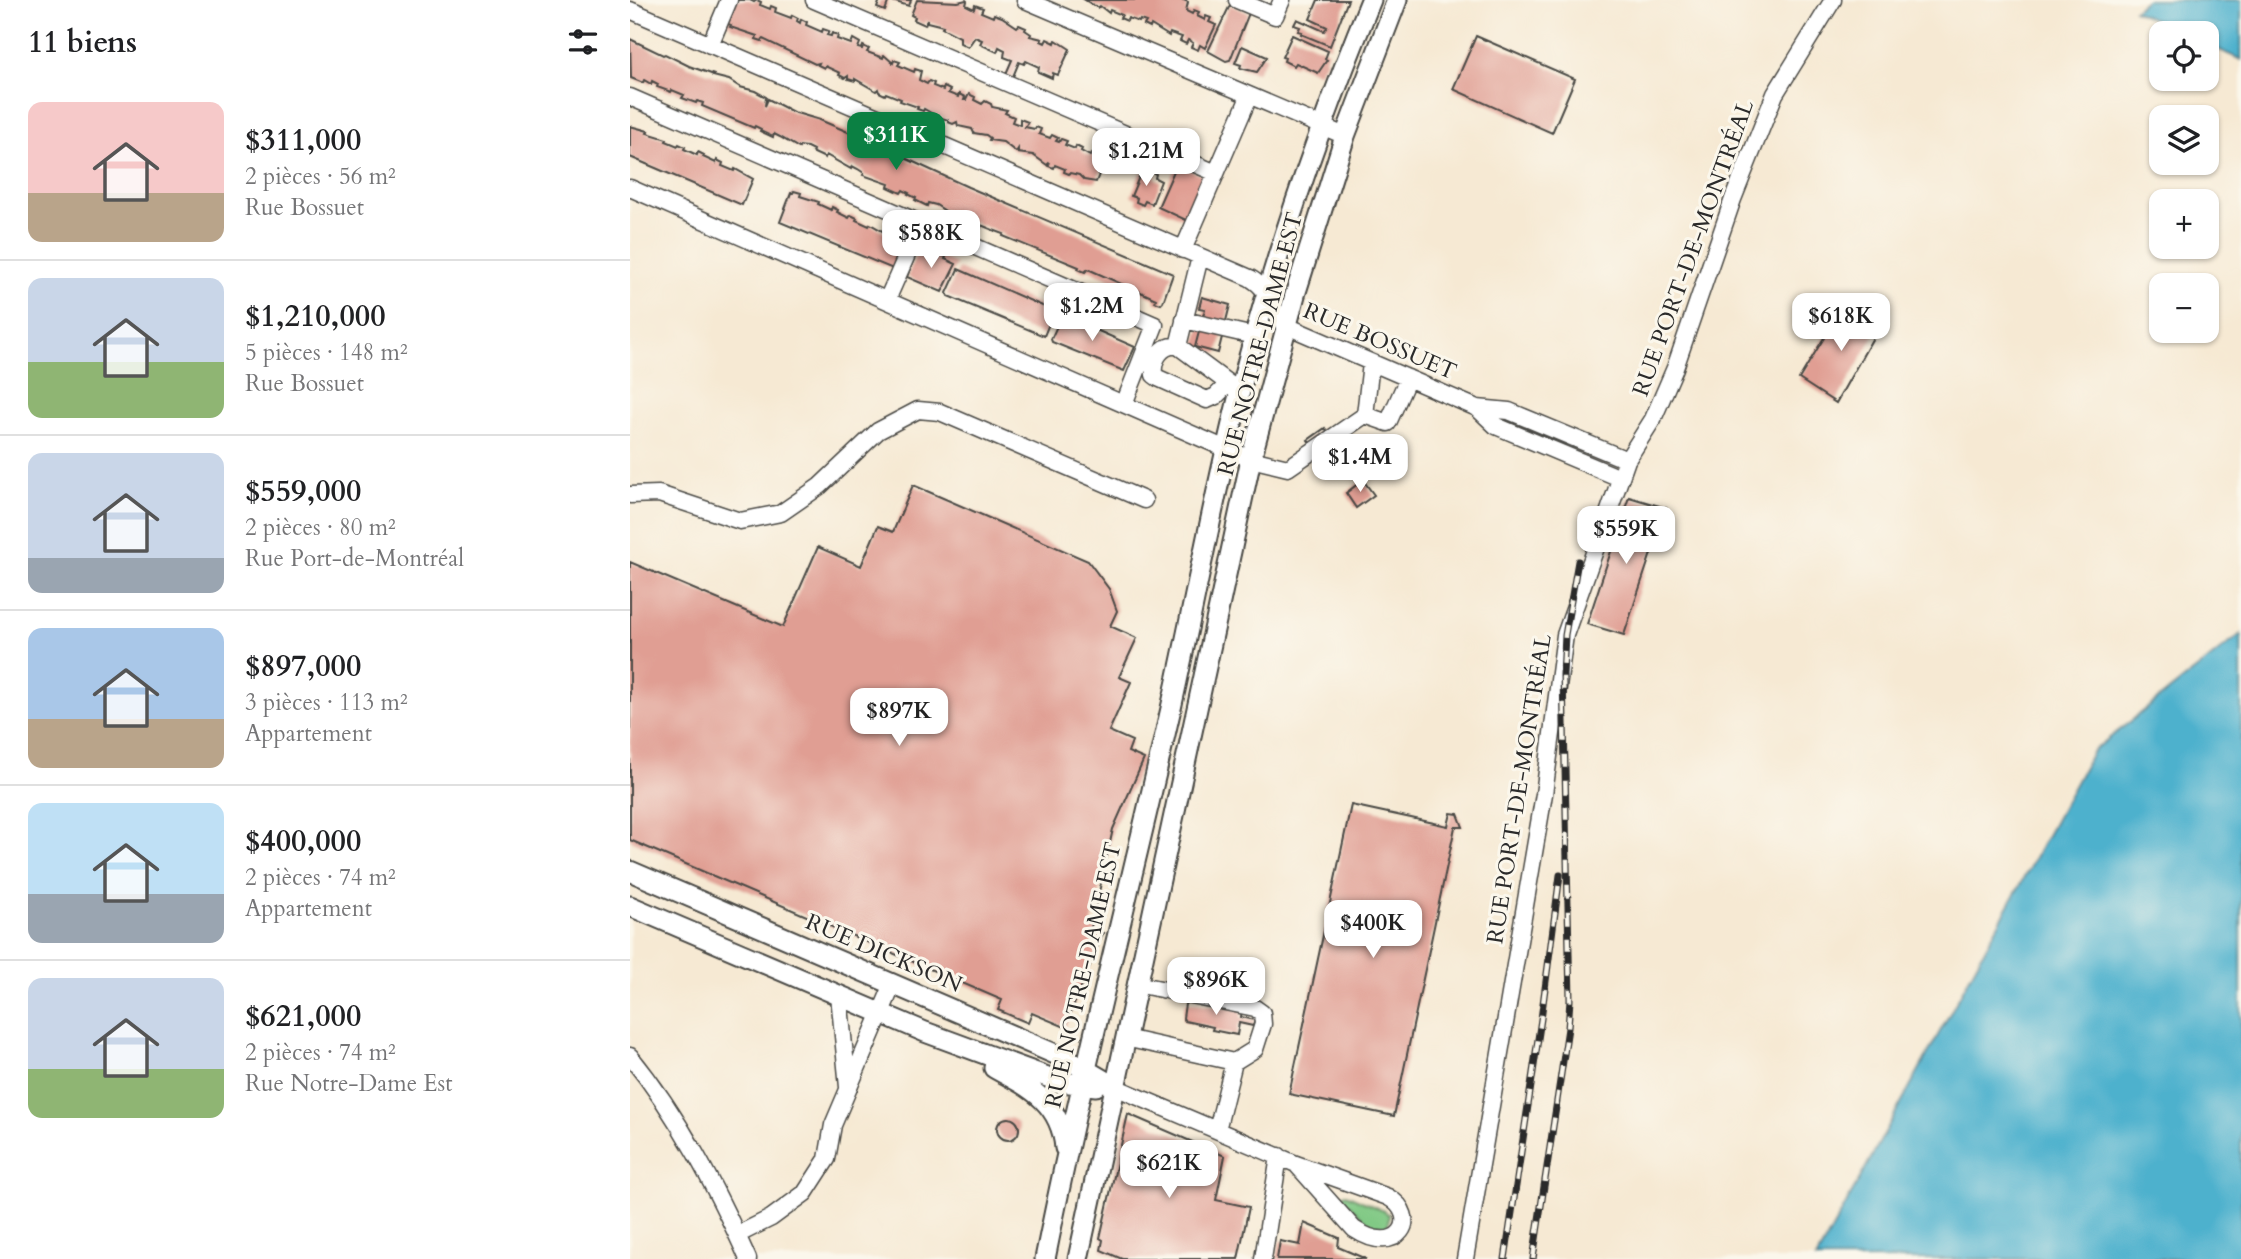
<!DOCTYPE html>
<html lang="fr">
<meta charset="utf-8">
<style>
:root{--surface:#fff;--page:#f2f2f2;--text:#202124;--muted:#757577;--line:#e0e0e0;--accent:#0b8043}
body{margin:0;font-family:Cardo,serif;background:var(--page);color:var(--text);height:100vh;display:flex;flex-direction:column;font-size:26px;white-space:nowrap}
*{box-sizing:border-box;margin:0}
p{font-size:23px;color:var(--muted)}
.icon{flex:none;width:38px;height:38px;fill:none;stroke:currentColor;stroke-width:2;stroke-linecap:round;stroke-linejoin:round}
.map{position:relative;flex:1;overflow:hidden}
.details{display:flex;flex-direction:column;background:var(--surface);width:630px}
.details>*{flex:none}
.controls{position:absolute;left:1519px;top:21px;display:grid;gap:14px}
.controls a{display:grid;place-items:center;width:70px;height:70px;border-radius:14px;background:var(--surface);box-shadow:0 2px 5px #0004;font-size:35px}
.price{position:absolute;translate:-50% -60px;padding:0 16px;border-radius:14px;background:#fff;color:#222;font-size:23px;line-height:46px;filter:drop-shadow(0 2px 4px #0008)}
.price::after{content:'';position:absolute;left:50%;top:42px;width:21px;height:16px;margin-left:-10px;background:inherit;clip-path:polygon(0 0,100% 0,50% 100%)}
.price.on{background:var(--accent);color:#fff}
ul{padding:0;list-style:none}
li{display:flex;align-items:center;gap:21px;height:175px;padding:0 28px}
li+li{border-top:2px solid var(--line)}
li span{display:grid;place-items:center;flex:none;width:196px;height:140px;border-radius:14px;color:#555}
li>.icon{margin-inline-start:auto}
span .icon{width:84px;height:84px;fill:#fffc;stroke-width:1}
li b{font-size:30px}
h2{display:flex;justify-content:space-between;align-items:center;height:84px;padding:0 28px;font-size:30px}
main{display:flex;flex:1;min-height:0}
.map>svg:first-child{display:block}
.green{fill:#81c985;stroke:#567a58;stroke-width:2}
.water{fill:#4eb1cd;stroke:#3c6e7c;stroke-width:2}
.building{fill:#e09e93}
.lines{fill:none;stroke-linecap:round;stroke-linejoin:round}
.minor-casing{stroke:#494844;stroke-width:19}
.major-casing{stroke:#494844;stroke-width:23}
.minor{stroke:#fff;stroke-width:16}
.major{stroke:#fff;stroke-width:19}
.rail-casing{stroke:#2b2b2b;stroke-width:7}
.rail{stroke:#fbf7ec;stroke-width:4.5;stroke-dasharray:13;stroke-linecap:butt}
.labels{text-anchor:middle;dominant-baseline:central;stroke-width:6;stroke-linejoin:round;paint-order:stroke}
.street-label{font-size:23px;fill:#2b2b2b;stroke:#fbf7ec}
</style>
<main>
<section class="details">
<h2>11 biens<svg class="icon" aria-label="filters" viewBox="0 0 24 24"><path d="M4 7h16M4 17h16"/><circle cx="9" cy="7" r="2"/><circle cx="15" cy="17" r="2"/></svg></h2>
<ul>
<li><span style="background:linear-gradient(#f6c9c9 65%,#b9a48a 0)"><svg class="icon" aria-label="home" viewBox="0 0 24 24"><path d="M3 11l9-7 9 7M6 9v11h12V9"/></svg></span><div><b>$311,000</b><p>2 pièces · 56 m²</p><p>Rue Bossuet</p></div></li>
<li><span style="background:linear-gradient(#c9d6e8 60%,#8fb573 0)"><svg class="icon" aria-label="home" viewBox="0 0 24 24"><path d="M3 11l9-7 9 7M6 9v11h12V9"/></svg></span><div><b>$1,210,000</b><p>5 pièces · 148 m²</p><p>Rue Bossuet</p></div></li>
<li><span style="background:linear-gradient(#c9d6e8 75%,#9aa5b1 0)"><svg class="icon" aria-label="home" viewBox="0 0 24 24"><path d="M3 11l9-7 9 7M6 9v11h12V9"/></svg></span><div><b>$559,000</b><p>2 pièces · 80 m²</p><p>Rue Port-de-Montréal</p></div></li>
<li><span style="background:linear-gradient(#a9c7e8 65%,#b9a48a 0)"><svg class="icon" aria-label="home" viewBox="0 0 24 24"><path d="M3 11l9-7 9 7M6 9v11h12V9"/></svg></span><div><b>$897,000</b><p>3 pièces · 113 m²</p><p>Appartement</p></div></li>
<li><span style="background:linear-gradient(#bfe0f5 65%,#9aa5b1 0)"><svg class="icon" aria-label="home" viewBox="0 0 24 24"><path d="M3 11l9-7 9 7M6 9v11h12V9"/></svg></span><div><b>$400,000</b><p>2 pièces · 74 m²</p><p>Appartement</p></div></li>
<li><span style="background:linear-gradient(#c9d6e8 65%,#8fb573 0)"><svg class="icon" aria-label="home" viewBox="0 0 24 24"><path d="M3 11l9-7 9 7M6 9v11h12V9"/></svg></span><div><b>$621,000</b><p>2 pièces · 74 m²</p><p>Rue Notre-Dame Est</p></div></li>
</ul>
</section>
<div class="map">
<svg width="1611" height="1259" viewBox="0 0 1611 1259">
<rect width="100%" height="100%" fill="#fbf7ec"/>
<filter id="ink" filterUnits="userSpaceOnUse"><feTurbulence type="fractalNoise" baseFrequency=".0143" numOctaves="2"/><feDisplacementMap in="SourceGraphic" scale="14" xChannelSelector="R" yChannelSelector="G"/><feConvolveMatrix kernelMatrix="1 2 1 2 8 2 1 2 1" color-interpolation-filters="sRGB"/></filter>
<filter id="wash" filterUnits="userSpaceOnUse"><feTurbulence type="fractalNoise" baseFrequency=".00686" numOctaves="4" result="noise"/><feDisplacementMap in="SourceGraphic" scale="28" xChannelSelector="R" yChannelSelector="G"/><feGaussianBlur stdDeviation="1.57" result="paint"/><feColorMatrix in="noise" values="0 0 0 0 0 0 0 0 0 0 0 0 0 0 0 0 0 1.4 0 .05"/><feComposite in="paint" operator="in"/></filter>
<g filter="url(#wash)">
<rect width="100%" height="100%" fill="#f6e9d3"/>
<path class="green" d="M716 1194 754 1211 759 1215 758 1225 750 1230 743 1228 713 1199V1195Z"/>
<path class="water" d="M1516 0H1611V60L1577 44V33H1554L1504 10Z
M1611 634V1259H1186L1463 751Z"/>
<g id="blocks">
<path class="building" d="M104 0H120L124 2 127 0 131 2 130 5 140 9 141 6 146 8 145 12 161 18 162 15 168 18 167 21 170 23 171 19 177 22 176 25 192 32 193 29 199 31 197 35 201 36 202 33 208 35 207 39 221 44 223 39 230 43 228 48 232 49 233 46 239 49 237 52 253 58 254 55 263 63 264 60 270 62 268 65 284 72 285 69 291 71 289 80 297 84 299 81 304 83 303 86 313 90 314 87 320 90 318 93 328 97 329 94 335 97 334 100H336L339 94 345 97 344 100 352 104 355 101 361 104 362 107 377 110 375 113 384 117 382 122 390 125V119L398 122 395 127 405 129 406 127 411 129 409 134 420 138 422 135 428 138 426 141 429 142 431 139 437 141 435 145 445 149 446 146 452 149 451 151 460 156 462 153 467 155 466 158 474 162 466 182 454 180 449 175 440 173 439 174 434 172 435 169 425 165 424 168 418 166 420 162 417 165 403 155 388 153V149L386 152 373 142 359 140 360 138 356 135 344 133 342 129 328 126 327 122 323 124 318 122V120L303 115V114L294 109 293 111 287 109 288 107 270 101 271 99 256 93 255 95 249 92 248 89 246 91 225 79V81L218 79V76L215 78 209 75 210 73 195 66 194 68 188 65 189 63 185 64 133 39 132 41 126 39 127 36 100 27 101 25 95 23Z
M250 0 253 1V0H281L279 6 259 0 255 11 247 8Z
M287 0 328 2 336 0 337 1 336 5 344 9 345 5 353 8 351 12 363 17 364 14 372 17 387 27 389 25 396 28 395 30 401 34 400 36 412 39 411 41 415 43 417 39 425 43 426 40 440 49 428 75 423 73 422 78 408 72 409 67 396 61 394 64 389 62 382 79 375 76 382 60 374 57 375 50 369 47 367 52 350 44 352 40 345 37 338 47 330 43V37L312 28 313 26 297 22V19L295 25 284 20 285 17 281 15Z
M455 0H554L558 2 556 11 562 14 564 10 569 12 567 16 575 20 576 16 581 18 579 22 586 25 575 48 570 45 568 50 561 47 563 43 558 40 556 44 550 41 552 37 540 33 539 36 521 25 520 28 514 25 516 22 510 20 509 22 498 18 497 21 490 18 492 15 480 10 479 13 470 6 468 8Z
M688 0H718L700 46 671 34 672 32 668 31 670 27 664 25 667 19 694 31 697 27 680 19Z
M600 5 619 13 600 60 596 61 578 51Z
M662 35 698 51 695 59 697 60 688 73 666 63 664 66 654 61 655 58 652 57Z
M846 36 945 79 922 133 823 89Z
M0 39 33 55 35 54 59 66 84 75 83 76 99 80 110 87 125 91 136 97 135 106 138 99 163 112 190 120 239 141V144L264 153 338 187 543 274 533 302 531 304 525 302 526 299 502 288 501 292 495 289 496 286 458 269 455 272 448 269 449 267 373 236 374 234 363 230 351 225V227L344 221 341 223 323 216 306 205 298 203 297 206 285 200 286 198 278 194 279 193 273 190 271 193 258 187 259 184 233 175 234 173 228 169 222 166 221 169 196 155 195 158 182 152 183 150 177 147 170 146 169 148 150 137 144 134 143 137 130 131 131 129 125 126 124 128 72 106 73 103 67 101 66 103 52 98 54 95 42 90 41 92 27 87 28 84 22 81 21 84 14 80 13 83 1 78Z
M612 46 637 57 627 72 610 68 611 65 605 63Z
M0 126 18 131 17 133 37 139 36 141 48 146 49 144 55 147 54 149 67 155 68 152 74 155 73 157 86 163 87 160 93 163 92 166 104 171 105 169 123 179 112 205 0 157Z
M547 164 577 178 558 221 528 207Z
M519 171 526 174 525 178 531 181 522 204 515 201 513 205 506 202 507 198 501 196 511 172 517 175Z
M164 191 171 193 170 196 189 202 188 204 201 210 202 207 208 210 207 212 219 218 221 215 227 218 226 220 239 226 240 224 258 234 259 232 275 242 263 269 150 222 161 193H163Z
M288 248 299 252 300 250 306 253 305 255 308 257 309 254 316 257 315 259 326 264 312 292 277 277Z
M328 269 424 311 414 336 318 296 317 293Z
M572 297 600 305 588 353 565 347 575 309 569 308Z
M1228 303 1254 318 1206 403 1169 379 1203 323 1212 331Z
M432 315 505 347 494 371 422 342 421 339Z
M695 428 718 459 700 471 678 440Z
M733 480 744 495 726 508 716 493Z
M283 485 458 561 479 589 487 611 480 626 507 638 489 677 501 682 479 731 502 741 498 752 514 759 483 829 461 928 473 933 435 1027 402 1013 398 1023 368 1010 372 1000 0 840V562L153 627 188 547 231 566 248 526 263 532Z
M999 497 1036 508 994 635 957 624Z
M721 805 818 826 821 813 828 814 833 827H825L764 1116 659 1094Z
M559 1002 612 1010 611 1017 625 1020 623 1026 609 1023 607 1035 582 1030 583 1027 555 1021 553 1018 555 1004Z
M498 1114 595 1156 586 1200 619 1207 608 1259H492L471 1250 473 1240 470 1238Z
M367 1129a11 11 0 1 1 22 0a11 11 0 1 1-22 0Z
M674 1223 709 1238 708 1247 736 1259H647L650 1241 670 1245Z"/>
</g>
</g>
<g filter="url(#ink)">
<use href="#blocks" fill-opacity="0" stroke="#494844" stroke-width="2"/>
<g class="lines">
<g class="minor-casing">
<path id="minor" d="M184 0 586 173
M395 0 715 136
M607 0 645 16 652 0
M0 10 620 278C644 292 638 310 657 326L847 408 879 411 997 460
M80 45 99 0
M0 97 525 325 494 404
M0 188 596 449 621 459 658 468 735 415 741 363
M553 250 619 97
M570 257 548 346 610 392
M257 300 291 223
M554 320 624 336
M548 346C532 344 522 359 524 375L528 378 577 400 586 396 598 384
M847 408 866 426 990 478
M735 415 758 423 778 378
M0 495 29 494 110 521 151 513 190 486 248 431 288 410 310 412 514 500
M209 995 218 1087
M495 1038 604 1062 625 1049 633 1024 632 1013 625 1008 506 984
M0 1056C49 1116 86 1188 118 1259
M485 1087 666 1164 758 1197C792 1216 769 1259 724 1229L666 1164
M587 1130 604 1062
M107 1235 141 1218 175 1193 197 1159 203 1125 263 984
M633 1259 649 1156
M835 1259 914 794 935 635 997 460 1023 419 1045 368 1103 199 1145 94 1203 0"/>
</g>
<g class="major-casing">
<path id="major" d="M0 871 439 1060 485 1087
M0 906 295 1032 431 1082 466 1086
M364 1068C401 1088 431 1103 435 1148
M415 1259C452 1073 500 889 542 704 565 600 584 494 610 391 643 260 690 124 741 0
M448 1259 621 459 665 295 715 136 767 0"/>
</g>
<use href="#minor" class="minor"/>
<use href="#major" class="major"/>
<g class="rail-casing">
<path id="rail" d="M875 1259 911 1019 930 875
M903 1259 938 1028 940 1000 933 675 935 635 948 561"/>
</g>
<use href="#rail" class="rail"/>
</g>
</g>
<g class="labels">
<g class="street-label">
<text transform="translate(1063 248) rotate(-70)">RUE PORT-DE-MONTRÉAL</text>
<text transform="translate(750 341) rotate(23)">RUE BOSSUET</text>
<text transform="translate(630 344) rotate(-75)">RUE NOTRE-DAME EST</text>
<text transform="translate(889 789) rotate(-81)">RUE PORT-DE-MONTRÉAL</text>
<text transform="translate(254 953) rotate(23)">RUE DICKSON</text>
<text transform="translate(453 975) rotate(-77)">RUE NOTRE-DAME EST</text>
</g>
</g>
</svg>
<div class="controls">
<a><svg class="icon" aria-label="locate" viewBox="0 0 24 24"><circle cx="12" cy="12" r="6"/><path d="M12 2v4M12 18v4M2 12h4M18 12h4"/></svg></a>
<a><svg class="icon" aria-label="layers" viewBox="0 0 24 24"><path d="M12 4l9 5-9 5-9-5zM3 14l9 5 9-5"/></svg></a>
<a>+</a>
<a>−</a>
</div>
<b class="price on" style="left:266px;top:172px">$311K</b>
<b class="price" style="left:516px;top:188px">$1.21M</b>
<b class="price" style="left:301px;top:270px">$588K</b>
<b class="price" style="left:462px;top:343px">$1.2M</b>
<b class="price" style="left:1211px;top:353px">$618K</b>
<b class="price" style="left:730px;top:494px">$1.4M</b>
<b class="price" style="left:996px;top:566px">$559K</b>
<b class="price" style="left:269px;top:748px">$897K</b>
<b class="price" style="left:743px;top:960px">$400K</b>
<b class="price" style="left:586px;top:1017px">$896K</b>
<b class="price" style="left:539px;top:1200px">$621K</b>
</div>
</main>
